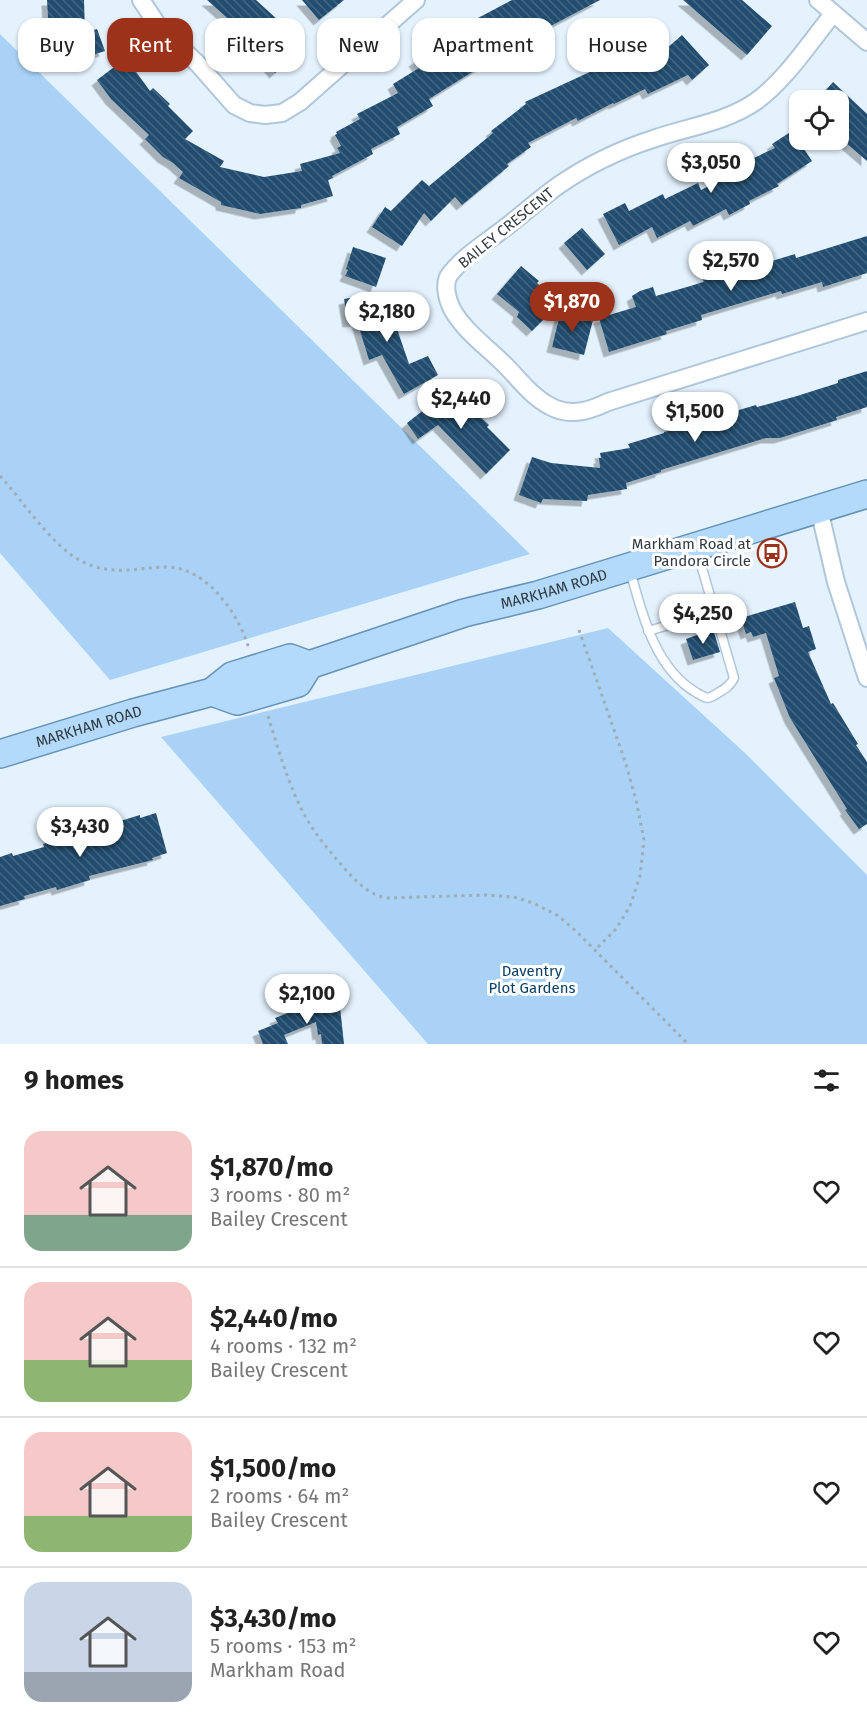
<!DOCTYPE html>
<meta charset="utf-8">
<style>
:root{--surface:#fff;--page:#f2f2f2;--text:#222;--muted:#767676;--line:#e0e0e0;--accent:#9b3219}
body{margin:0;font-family:"Fira Sans",sans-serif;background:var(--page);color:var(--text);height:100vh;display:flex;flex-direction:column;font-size:22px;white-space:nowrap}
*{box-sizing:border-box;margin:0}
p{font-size:20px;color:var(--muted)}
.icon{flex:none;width:33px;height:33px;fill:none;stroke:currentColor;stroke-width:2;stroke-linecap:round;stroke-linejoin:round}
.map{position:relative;height:1044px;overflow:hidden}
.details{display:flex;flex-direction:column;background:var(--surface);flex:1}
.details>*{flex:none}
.top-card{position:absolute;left:18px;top:18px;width:831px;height:54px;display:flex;gap:12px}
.tools{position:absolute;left:789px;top:90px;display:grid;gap:12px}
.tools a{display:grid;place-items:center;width:60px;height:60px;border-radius:12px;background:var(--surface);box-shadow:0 2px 4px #0004;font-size:30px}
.price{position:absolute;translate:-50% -51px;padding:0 14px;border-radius:21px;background:#fff;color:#222;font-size:20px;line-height:39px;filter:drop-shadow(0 2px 3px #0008)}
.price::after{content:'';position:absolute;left:50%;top:36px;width:18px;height:14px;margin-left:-9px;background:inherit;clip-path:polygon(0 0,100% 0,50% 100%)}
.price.active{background:var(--accent);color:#fff}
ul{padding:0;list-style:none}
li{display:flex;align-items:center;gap:18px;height:150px;padding:0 24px}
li+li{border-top:2px solid var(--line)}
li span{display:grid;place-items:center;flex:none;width:168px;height:120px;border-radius:18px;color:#555}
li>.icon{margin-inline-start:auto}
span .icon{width:72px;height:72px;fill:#fffc;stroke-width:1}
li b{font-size:26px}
h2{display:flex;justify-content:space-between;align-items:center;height:72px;padding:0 24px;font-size:26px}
.pill{padding:0 21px;border-radius:18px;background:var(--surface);box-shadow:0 2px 4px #0004;font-size:21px;line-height:54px}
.pill.active{background:var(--accent);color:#fff}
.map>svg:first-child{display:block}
.green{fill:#a9d2f6}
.building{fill:url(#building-back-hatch);filter:url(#shadow)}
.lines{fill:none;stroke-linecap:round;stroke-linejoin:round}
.service-casing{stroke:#b0c6da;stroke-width:11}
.minor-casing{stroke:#b0c6da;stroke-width:20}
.primary-casing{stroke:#6592b7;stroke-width:30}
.path{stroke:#a0acb6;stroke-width:3;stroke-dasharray:3 4.5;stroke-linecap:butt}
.service{stroke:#fff;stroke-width:8}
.minor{stroke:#fff;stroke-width:16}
.primary{stroke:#b3dafa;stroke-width:27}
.labels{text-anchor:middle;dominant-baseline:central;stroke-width:6;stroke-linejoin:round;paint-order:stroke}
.street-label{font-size:15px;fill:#313a42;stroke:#fff}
.poi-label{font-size:15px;fill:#313a42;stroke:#fff;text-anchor:end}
.park-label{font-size:15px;fill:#0a4065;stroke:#fff}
</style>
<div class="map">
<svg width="867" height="1044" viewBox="0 0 867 1044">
<defs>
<pattern id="building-back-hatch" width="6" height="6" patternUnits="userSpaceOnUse" patternTransform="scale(1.5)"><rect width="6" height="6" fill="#234e70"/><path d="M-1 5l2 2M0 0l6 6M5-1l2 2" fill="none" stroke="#436681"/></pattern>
<filter id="shadow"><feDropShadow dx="-5.5" dy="5.5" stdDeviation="0" flood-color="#0004"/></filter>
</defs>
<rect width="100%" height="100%" fill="#e4f2fe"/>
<path class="green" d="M0 35V34L530 554 110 680 0 553Z
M608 628 745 753 867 875V1044H428L161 737Z"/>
<path class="building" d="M47 0H84L85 33 97 29 105 51 71 62 57 18H48Z
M207 0H256L290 31 304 47 275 73 259 54 260 53 240 35 243 32Z
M302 0H344L319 20Z
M512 0H600L492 57 493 59 429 99 433 106 397 127 400 134 371 149 373 154 332 176 333 178 328 180 333 196 301 205V208L260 214 221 205V202L179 178 183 172 173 163 163 157 145 139 149 135 111 99 97 80 126 58 150 91 153 88 170 104 168 106 193 131 185 139 224 161 220 167 264 177 302 171 300 164 340 153 337 148 341 146 335 135 337 134 336 132 360 119 357 114 398 93 393 84 419 68 414 61 446 40 480 21 478 18Z
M683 0H742L772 26 747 55Z
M682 35 709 65 692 80 688 75 648 94 645 89 614 104 613 103 578 121 576 118 528 143 531 147 507 164 509 166 462 205 455 197 431 221 424 213 402 246 372 227 385 207 391 211 422 180 429 186 493 133 491 131 526 104 525 102 622 57 624 60H626L651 48 656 58Z
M833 82 867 114V161L838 136 839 100H817Z
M792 131 812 161 777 184 779 186 749 201 750 204 729 215 726 209 693 226 690 221 657 238 652 227 619 245 603 214 625 203 629 211 663 194 665 199 698 183 701 190 743 169 741 164 775 148 772 144Z
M582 228 605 254 587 270 564 243Z
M867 236V273L823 287 822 282 782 294 781 291 701 315 702 320 666 331 667 334 609 352 599 318 636 307 632 296 640 291 653 287 656 296 704 282 702 278 760 260 762 264 795 254 796 258Z
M353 247 386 258 376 287 345 276 348 270 346 269Z
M521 266 539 281 537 283 559 304 532 331 517 317 519 312 497 294Z
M379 293 385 330 396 326 409 364 428 356 438 375 404 394 382 355 369 360 357 321 348 322 344 299Z
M562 306 571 315 593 320 584 355 552 347Z
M867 371V407L836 417 837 420 780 438H766L661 470V472L626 483 627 489 588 495 587 501 543 499 541 503 519 495 532 457 551 463 600 468 599 458H601L600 453 630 448 628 444 664 433V432L756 405 757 407 797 396 838 383V380Z
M452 388 467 414 472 409 489 425 487 427 510 450 486 474 438 425 418 439 407 423Z
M795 602 803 628 809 626 816 649 808 652 831 704 833 703 858 744 856 745 867 762V824L859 829 845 810 847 809 790 718 774 678 779 676 766 633 753 637 751 632 746 634 741 618Z
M713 629 720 652 693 660 686 639Z
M156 813 167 853 152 858 153 860 89 876 90 880 57 890 56 887 24 896 25 899 0 906V857L12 853 13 856 44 847 43 844 76 834 77 837 108 828 107 825 140 815V818Z
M316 1002 317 1005 330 1004 331 1008 340 1007 344 1044H322L321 1034 318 1035 316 1022 284 1035 288 1044H263L258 1031 278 1023 275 1018Z"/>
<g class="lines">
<g class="service-casing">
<path id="service" d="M630 570C642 614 655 669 697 693 703 696 706 700 713 696 721 691 730 687 734 678L697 551
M648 631 714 612"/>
</g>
<g class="minor-casing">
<path id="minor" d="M141 0 159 27 198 64 234 105 250 113 265 115 282 113 300 102 416 0
M818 0 867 42
M833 14C810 42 785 81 755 102 724 123 687 127 653 139 619 150 588 165 559 185 539 199 521 216 502 230 484 244 464 256 450 274 443 283 447 299 452 309 464 331 487 347 505 365 521 381 534 400 556 409 574 416 591 410 608 402L867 321
M819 509 836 582 867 678"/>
</g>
<g class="primary-casing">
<g id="primary">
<path d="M212 692 237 701 298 683 309 665"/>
<path id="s1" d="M0 754 133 713 212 692 232 676 290 658 309 665 464 613 538 595 867 494"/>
</g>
</g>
<path class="path" d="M0 476C25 503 51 546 83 562 112 576 136 568 165 567 206 566 239 614 249 649
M579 630 625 761 636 800 644 840 640 876 630 906 616 929 595 950
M268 716C279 751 289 789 308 821 318 838 332 854 345 869 357 882 368 894 386 898L486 895 514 897 533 903 557 915 576 931 688 1044"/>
<use href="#service" class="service"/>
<use href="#minor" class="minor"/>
<use href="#primary" class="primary"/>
</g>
<defs>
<g id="bus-ring" transform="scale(1.5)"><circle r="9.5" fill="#fff" stroke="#9b3219" stroke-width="1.5"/><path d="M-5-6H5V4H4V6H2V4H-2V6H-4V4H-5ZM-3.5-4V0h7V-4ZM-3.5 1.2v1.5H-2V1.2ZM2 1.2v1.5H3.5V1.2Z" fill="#9b3219"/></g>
</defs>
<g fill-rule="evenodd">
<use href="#bus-ring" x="772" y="553"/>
</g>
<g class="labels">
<g class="street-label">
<text transform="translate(506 228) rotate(-39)">BAILEY CRESCENT</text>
<text stroke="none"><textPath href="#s1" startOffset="584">MARKHAM ROAD</textPath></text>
<text stroke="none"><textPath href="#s1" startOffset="93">MARKHAM ROAD</textPath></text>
</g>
<g class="poi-label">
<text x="751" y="544">Markham Road at<tspan x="751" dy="17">Pandora Circle</tspan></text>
</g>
<g class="park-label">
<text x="532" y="971">Daventry<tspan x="532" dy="17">Plot Gardens</tspan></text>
</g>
</g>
</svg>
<div class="tools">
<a><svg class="icon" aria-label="locate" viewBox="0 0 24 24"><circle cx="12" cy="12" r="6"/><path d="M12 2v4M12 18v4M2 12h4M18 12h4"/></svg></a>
</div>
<b class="price" style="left:711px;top:194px">$3,050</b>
<b class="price" style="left:731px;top:292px">$2,570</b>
<b class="price active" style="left:572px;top:333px">$1,870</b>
<b class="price" style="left:387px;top:343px">$2,180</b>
<b class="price" style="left:461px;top:430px">$2,440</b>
<b class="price" style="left:695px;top:443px">$1,500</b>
<b class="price" style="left:703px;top:645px">$4,250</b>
<b class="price" style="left:80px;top:858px">$3,430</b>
<b class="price" style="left:307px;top:1025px">$2,100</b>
<div class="top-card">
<a class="pill">Buy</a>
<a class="pill active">Rent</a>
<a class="pill">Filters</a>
<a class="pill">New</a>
<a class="pill">Apartment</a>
<a class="pill">House</a>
</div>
</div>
<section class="details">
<h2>9 homes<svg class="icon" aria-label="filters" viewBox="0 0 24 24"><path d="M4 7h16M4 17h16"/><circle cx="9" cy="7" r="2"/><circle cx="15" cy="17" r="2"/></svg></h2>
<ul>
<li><span style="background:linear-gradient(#f6c9c9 70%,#7fa58c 0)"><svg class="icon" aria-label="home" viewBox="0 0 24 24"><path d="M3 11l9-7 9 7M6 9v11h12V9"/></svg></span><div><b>$1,870/mo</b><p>3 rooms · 80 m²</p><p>Bailey Crescent</p></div><svg class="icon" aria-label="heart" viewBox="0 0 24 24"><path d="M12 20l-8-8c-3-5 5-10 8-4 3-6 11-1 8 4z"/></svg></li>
<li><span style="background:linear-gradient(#f6c9c9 65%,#8fb573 0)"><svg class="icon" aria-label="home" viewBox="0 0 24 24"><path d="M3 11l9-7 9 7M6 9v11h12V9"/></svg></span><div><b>$2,440/mo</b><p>4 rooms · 132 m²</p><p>Bailey Crescent</p></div><svg class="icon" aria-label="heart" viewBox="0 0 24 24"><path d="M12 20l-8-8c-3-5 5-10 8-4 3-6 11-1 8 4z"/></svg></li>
<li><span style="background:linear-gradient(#f6c9c9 70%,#8fb573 0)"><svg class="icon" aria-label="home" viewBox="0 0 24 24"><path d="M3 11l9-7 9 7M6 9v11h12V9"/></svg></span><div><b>$1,500/mo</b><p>2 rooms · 64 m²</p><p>Bailey Crescent</p></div><svg class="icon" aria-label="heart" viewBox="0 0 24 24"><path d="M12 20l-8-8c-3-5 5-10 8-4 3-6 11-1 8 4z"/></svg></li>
<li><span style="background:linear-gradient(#c9d6e8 75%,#9aa5b1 0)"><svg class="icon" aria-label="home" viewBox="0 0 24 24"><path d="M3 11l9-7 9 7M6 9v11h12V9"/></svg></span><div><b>$3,430/mo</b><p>5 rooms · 153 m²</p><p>Markham Road</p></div><svg class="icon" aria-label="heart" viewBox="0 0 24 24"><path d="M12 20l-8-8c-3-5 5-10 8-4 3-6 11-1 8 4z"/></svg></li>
</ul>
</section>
